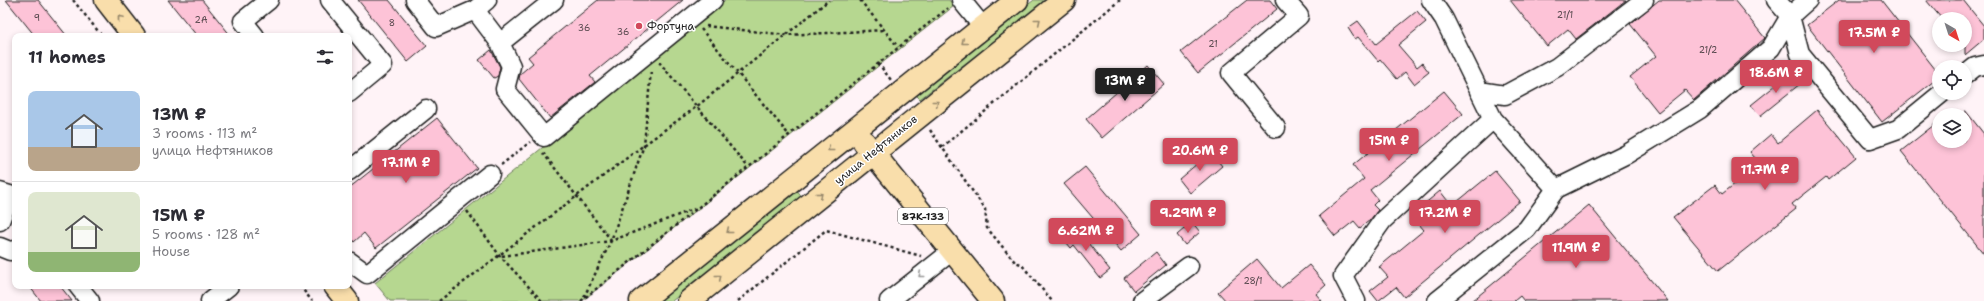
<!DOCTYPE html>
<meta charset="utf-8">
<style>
:root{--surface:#fff;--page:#f7f7f7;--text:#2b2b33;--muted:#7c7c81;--line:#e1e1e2;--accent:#d1495b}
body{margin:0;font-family:"Shantell Sans",sans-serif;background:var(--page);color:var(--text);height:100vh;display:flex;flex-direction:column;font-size:15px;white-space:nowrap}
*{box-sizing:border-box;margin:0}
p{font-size:13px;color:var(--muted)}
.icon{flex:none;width:22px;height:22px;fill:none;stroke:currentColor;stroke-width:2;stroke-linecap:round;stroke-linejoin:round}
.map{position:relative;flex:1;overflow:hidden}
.sheet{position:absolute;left:12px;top:33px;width:340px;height:256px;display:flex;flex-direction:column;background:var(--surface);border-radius:8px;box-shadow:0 2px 6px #0003}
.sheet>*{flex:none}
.needle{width:26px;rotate:141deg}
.fabs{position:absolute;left:1932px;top:12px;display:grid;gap:8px}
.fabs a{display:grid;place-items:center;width:40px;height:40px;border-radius:50%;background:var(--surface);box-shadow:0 2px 6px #0003;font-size:20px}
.price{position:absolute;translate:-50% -34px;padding:0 9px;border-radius:4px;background:var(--accent);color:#fff;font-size:13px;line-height:26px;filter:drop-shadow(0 1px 2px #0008)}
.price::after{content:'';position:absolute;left:50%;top:24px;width:12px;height:9px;margin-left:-6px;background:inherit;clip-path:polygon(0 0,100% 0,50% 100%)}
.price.on{background:#222;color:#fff}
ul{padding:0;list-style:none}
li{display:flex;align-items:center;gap:12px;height:100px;padding:0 16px}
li+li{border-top:1px solid var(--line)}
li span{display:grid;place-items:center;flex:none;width:112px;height:80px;border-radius:8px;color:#555}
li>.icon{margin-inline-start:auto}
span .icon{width:48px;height:48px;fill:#fffc;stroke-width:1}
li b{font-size:17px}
h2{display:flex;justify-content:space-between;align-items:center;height:48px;padding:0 16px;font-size:17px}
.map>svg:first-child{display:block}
.green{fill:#b6d790;stroke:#697a56}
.building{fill:#fdc3d7;stroke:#1c1c1c}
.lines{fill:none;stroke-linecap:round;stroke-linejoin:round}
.minor-casing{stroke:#1c1c1c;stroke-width:21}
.major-casing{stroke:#1c1c1c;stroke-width:25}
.path{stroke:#1c1c1c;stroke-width:2.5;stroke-dasharray:3 3;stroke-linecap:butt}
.minor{stroke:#fff;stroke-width:18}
.major{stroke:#f9deab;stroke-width:22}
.oneway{stroke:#96876b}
.oneway2{stroke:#999}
.poi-dot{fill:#d1495b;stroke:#fff;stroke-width:1.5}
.labels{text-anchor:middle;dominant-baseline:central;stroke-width:3;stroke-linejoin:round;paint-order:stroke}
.number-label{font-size:9px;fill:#54464b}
.shield{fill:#fff;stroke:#606060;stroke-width:1}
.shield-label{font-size:10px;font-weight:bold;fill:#1c1c1c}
.poi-label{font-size:11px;fill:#1c1c1c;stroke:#fff;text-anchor:start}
.street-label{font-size:11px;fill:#1c1c1c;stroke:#fff}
</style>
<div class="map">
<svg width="1984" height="301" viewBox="0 0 1984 301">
<rect width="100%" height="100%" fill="#fff3f7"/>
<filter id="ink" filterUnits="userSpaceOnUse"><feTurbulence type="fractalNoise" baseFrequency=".025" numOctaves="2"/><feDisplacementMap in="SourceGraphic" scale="8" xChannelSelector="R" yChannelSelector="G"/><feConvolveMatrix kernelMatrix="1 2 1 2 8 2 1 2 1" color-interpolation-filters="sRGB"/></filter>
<g filter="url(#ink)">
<path class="green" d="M725 0H949L954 6 582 301H390L375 283Z
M1034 0H1046L920 99 915 94Z
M797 190 802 197 672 301H659Z"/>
<path class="building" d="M6 0H38L67 36H35Z
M168 0H202L231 36H197Z
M358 0H389L427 46 408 62Z
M598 0H683L590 76 595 82 550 118 519 79 520 74 533 63 528 57Z
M1247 0H1270L1277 9 1198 73 1181 52Z
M1510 0H1626L1576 39 1568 29 1547 46Z
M1659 0H1734L1765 38 1694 100 1685 90 1658 112 1630 77 1656 56 1630 24Z
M1839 0H1881L1939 74V77L1882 122 1807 25Z
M1926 0H1963L1984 26V39L1965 55V19H1942Z
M1417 11 1426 22 1398 45 1417 67 1422 63 1429 72 1414 84 1405 72 1397 79 1380 59 1378 61 1358 37 1355 39 1348 28 1358 21 1376 44Z
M491 50 500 67 498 76 494 78 479 60Z
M1148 65 1164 84 1102 138 1086 119Z
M1791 73 1800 84 1760 116 1751 105Z
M1444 91 1463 114 1370 190 1378 200 1373 205 1378 210 1370 220 1360 228 1354 221 1335 236 1319 216 1364 179 1353 165Z
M1817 110 1856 157 1828 180 1826 177 1792 204 1796 209 1718 271 1673 217 1715 185 1722 194 1760 164 1750 152 1771 134 1778 143Z
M1965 110 1984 134V254L1901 151 1939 121V141H1965Z
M437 118 477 168 376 248 364 233 354 242 349 235V188Z
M1211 152 1222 166 1190 193 1179 179Z
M1085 167 1141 234 1121 251 1064 184Z
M1495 171 1520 201 1404 297 1396 287 1378 301 1370 291 1388 277 1379 267 1424 230 1411 215 1440 191 1452 206Z
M1589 205 1668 301H1524L1520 296 1514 301H1472Z
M1192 222 1200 232 1185 245 1177 235Z
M1075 227 1110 270 1100 278 1074 245 1071 248 1062 237Z
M1156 252 1166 265 1134 291 1124 278Z
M1257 259 1281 288 1309 265 1326 285 1316 294 1322 301H1226L1218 292Z
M29 286H60L72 301H41Z"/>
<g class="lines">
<g class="minor-casing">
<path id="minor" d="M330 0 383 65 349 93
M415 0 436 27 475 10 487 0
M961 0 983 27
M1431 0 1444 19 1493 119 1556 189 1627 154 1700 109 1771 48 1790 16 1776 0
M1808 0 1790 16 1800 54 1870 139 1898 129 1942 93
M475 10 500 43 511 66 505 89 544 137 713 0
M255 36 243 21 269 0
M500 43 554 0
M1965 75 1975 67 1984 65
M1479 91 1505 95 1557 67 1644 0
M1276 128 1231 73 1299 16 1285 0
M349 171 426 109
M0 192 10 195 0 221
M0 247 10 251 15 250
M349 261 367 274 490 174
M78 286 90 301
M210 301 229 286
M889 301 952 251
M1142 301 1189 266
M1356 301 1343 276 1383 220 1493 119
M1437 301 1527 229 1556 189"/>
</g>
<g class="major-casing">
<path id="major" d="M106 0 134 36
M864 142 993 301
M335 286 347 301
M641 301 1017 0
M689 301 1064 0"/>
</g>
<path class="path" d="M73 0 102 36
M860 0 898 47
M706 26 787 35 885 30
M701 29 789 135
M659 62 748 167
M878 63 891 80
M930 130 985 209 987 228 1015 262 1021 264 1052 301
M942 147 1120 0
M543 153 611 240
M501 165 530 142
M467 211 500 256 542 301
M502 256 611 241 694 209
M300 286 312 301
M584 297 611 241 644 145 651 70
M439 301 644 145 696 107 829 0
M581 301 948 8
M738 301 826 230 921 256"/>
<use href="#minor" class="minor"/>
<use href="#major" class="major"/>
</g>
<defs><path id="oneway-chevron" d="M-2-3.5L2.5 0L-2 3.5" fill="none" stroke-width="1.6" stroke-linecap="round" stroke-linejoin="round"/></defs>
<g class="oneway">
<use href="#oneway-chevron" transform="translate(120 18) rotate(-129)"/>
<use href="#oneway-chevron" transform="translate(1038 21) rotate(-39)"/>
<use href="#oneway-chevron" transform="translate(964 42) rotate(141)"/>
<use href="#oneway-chevron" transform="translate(936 103) rotate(-39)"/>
<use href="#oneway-chevron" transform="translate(830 149) rotate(141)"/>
<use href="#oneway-chevron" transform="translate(820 195) rotate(-39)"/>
<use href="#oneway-chevron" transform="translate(729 231) rotate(141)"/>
<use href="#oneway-chevron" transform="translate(719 277) rotate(-39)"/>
</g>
<use class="oneway2" href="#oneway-chevron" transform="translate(921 275) rotate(141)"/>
</g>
<circle class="poi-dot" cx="639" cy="26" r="4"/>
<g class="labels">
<g class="number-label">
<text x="1565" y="15">21/1</text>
<text x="37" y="18">9</text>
<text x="201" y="20">2А</text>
<text x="392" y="23">8</text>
<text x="584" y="28">36</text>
<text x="623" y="32">36</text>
<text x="1213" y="44">21</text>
<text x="1708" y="50">21/2</text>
<text x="1253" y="281">28/1</text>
</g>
<rect class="shield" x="898" y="208" width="50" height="16" rx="3"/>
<g class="shield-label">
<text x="923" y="216">87К-133</text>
</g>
<g class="poi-label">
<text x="647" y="26">Фортуна</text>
</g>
<g class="street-label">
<text transform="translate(876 150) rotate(-39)">улица Нефтяников</text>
</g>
</g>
</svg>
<div class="fabs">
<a><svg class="needle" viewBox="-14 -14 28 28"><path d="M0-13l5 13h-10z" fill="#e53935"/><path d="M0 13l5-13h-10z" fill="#7c7c81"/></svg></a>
<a><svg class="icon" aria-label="locate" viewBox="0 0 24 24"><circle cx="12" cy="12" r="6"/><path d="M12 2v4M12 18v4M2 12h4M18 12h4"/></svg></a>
<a><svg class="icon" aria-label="layers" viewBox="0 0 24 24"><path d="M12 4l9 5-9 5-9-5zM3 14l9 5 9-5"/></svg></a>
</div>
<b class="price" style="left:1874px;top:54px">17.5M ₽</b>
<b class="price" style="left:1776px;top:94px">18.6M ₽</b>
<b class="price on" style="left:1125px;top:102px">13M ₽</b>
<b class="price" style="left:1389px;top:162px">15M ₽</b>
<b class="price" style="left:1200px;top:172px">20.6M ₽</b>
<b class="price" style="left:406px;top:184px">17.1M ₽</b>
<b class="price" style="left:1765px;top:191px">11.7M ₽</b>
<b class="price" style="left:1188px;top:234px">9.29M ₽</b>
<b class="price" style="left:1445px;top:234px">17.2M ₽</b>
<b class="price" style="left:1086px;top:252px">6.62M ₽</b>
<b class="price" style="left:1576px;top:269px">11.9M ₽</b>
<section class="sheet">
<h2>11 homes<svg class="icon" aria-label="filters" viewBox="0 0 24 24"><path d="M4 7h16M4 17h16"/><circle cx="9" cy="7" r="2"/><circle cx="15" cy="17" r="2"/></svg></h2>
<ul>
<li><span style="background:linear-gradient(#a9c7e8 70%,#b9a48a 0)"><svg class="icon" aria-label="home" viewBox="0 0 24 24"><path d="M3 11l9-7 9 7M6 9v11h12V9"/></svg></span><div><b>13M ₽</b><p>3 rooms · 113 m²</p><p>улица Нефтяников</p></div></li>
<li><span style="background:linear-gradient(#dfe7d0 75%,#8fb573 0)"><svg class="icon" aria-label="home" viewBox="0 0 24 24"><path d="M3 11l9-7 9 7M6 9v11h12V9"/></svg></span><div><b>15M ₽</b><p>5 rooms · 128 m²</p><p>House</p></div></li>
</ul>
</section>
</div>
